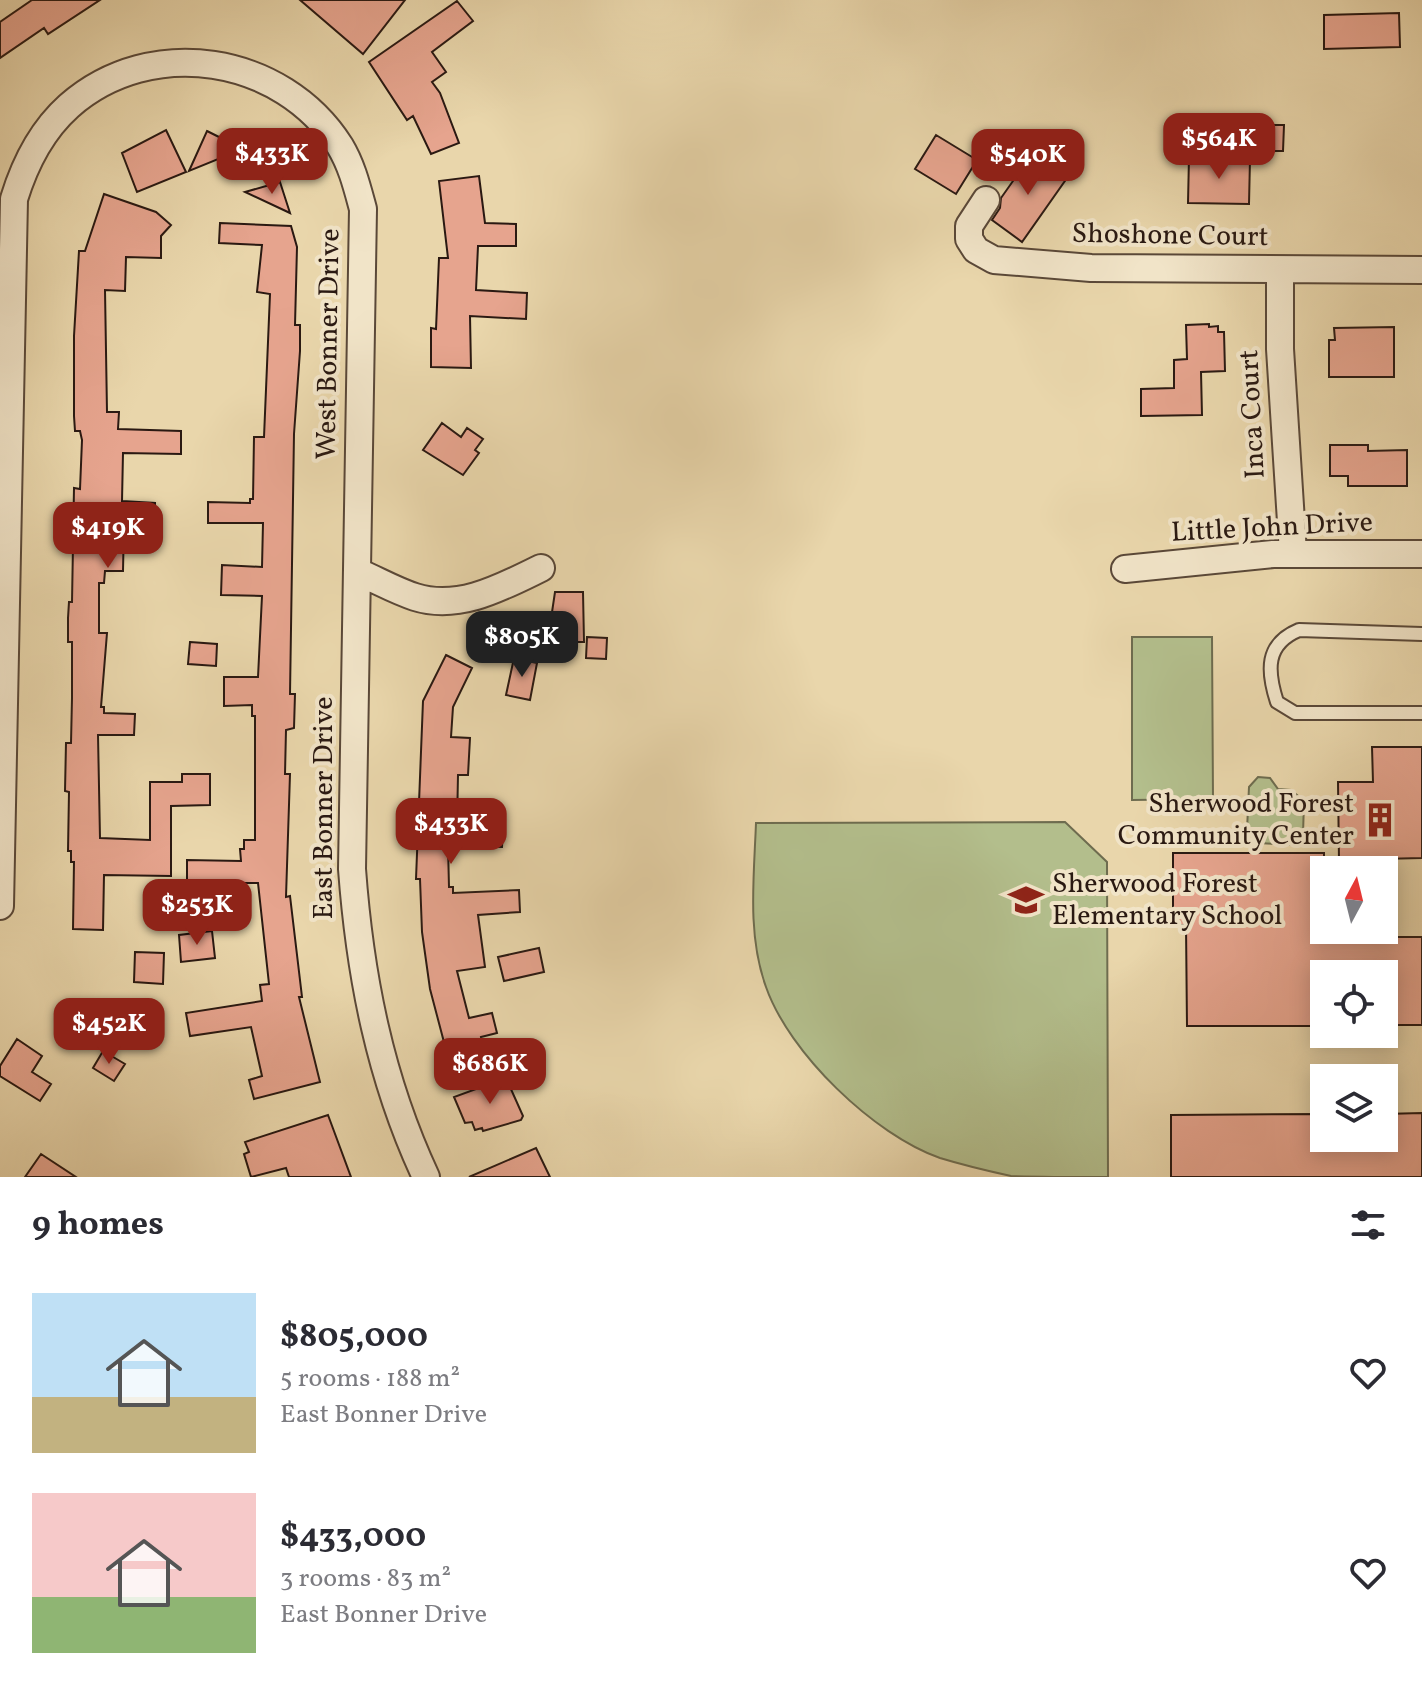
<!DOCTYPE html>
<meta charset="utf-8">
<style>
:root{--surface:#fff;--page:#f7f7f7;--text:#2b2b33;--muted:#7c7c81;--accent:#8f2418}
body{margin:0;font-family:Vollkorn,serif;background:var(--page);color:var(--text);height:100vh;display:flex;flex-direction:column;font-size:30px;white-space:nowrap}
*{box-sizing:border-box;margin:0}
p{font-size:26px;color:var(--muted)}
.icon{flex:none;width:44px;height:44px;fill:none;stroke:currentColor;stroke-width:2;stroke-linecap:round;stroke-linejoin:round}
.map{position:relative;height:1177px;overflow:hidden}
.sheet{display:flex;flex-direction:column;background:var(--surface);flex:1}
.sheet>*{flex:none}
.needle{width:52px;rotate:7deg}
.buttons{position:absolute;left:1310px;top:856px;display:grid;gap:16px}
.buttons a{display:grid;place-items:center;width:88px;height:88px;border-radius:0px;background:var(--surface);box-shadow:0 4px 20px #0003;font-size:40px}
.price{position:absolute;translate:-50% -68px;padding:0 18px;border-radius:16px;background:var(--accent);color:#fff;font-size:26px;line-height:52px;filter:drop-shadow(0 2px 4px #0008)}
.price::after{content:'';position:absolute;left:50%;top:48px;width:24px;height:18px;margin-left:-12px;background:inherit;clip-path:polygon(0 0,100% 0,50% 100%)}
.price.on{background:#222;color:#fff}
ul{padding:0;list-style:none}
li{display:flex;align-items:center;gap:24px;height:200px;padding:0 32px}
li span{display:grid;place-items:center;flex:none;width:224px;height:160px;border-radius:0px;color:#555}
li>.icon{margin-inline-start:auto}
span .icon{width:96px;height:96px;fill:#fffc;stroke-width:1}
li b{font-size:34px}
h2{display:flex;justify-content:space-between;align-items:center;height:96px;padding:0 32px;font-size:34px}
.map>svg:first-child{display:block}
.green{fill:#b3be8c;stroke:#6e6c4f;stroke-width:2}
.building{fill:#e6a48e;stroke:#2a1912;stroke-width:2}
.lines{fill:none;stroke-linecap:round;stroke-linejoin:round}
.lane-casing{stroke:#5a4838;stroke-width:16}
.street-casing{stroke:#5a4838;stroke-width:30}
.lane{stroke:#f1e4c8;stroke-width:12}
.street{stroke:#f1e4c8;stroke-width:26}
.labels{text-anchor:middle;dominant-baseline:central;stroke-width:8;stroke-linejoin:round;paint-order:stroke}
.street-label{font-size:28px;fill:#2a1912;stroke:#f1e4c8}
.poi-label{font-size:28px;fill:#2a1912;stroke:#f1e4c8;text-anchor:end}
</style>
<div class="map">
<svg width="1422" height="1177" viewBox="0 0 1422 1177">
<rect width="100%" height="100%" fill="#e9d6ab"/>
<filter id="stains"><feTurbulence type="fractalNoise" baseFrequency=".0025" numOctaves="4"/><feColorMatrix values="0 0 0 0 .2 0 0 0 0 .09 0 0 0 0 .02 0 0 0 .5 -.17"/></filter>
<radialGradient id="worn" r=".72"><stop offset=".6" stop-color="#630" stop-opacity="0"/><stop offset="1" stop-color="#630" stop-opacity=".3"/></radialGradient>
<path class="green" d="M1132 637H1212L1213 799 1132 800Z
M1258 777 1270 778 1278 789 1291 790 1304 801 1303 835 1295 845 1258 843 1247 830 1249 787Z
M1065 822 1107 862 1108 1177C1078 1177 1041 1177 1011 1176 988 1171 963 1165 940 1158 874 1135 789 1053 766 987 747 935 754 877 756 823Z"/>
<path class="building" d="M32 0H100L48 34 44 28 0 58V22Z
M300 0H405L363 54Z
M457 1 473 21 432 52 446 72 432 82 440 93 459 143 431 154 413 116 407 120 369 62Z
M1399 13 1400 47 1324 49V15Z
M1262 125H1284L1283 151H1261Z
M166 130 186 172 137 192 122 153Z
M207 131 243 149 189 171Z
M936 135 977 160 956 194 915 169Z
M1032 154 1067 178 1022 242 992 220 1000 208 1001 198Z
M1189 157 1250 159 1249 204 1188 203Z
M479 176 485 223 516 224V246H478L476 290 527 293 526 319 470 316 471 368 431 367V328L436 329 439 258H448L439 181Z
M280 182 290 213 245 192Z
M104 194 156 212 171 225 161 236V258L126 257 125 291 105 290 107 412H119L118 429 181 431V454L123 453 122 501 155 503V524L124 523 123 571H105L104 583H99V633H107L101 707H104V713L135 714 134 735H98L100 838 150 840V782H182V774H210V805L171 806V876L104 875 103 930 73 929 74 862H71V851H68L69 792 65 791 66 743H71L72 698V642H68V618L69 602H72L74 488 80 489 82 440 80 431H75L74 416V336L79 251H85Z
M220 223 291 226 297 247 295 325H300V351L294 434 290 694H295L294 728 286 730 285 774H290L286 897 290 896 302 997H299L320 1082 254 1099 249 1080 262 1076 251 1027 190 1036 186 1013 262 1001 260 985 269 984 258 883H187V860L241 861 240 849H244V840H255V716H252V705L224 706V677H258L262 596 221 595 222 565 262 567 263 523H208V502L250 503V499H253L254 437H264L270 294 257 292 262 245 219 243Z
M1209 324V327L1218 326V332H1224L1225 371 1201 372 1202 415 1141 416V389L1174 388V360L1187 359 1186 325Z
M1394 327V377H1329V340H1335L1334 328Z
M442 423 461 437 467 428 483 439 475 450 479 453 463 475 423 450Z
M1330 445H1368V451L1407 450V486H1348V476H1330Z
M555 592H583L584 642H547V619H551Z
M587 637 607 638 606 659 586 658Z
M190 642 217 644 216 666 188 664Z
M446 655 472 668 453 707 451 737 470 738 468 775H458L457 826 503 828 502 847 448 846 449 887H453V893L519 890 520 912 478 915 485 967 457 971 469 1018 492 1013 497 1033 481 1037 483 1046 451 1054 449 1045 445 1046 430 989 422 932 420 879H416L423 701Z
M514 658 537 663 530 700 506 695Z
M1372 747H1422V858L1339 860 1338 782H1373Z
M1173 853H1324V930H1330V937H1422V1025H1384V974H1324V1026H1187L1186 925H1173Z
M212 931 215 958 181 962 179 935Z
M539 948 544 972 504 981 498 957Z
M135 952 164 953 163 984 134 982Z
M17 1039 42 1056 32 1072 51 1084 40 1101 0 1076V1066Z
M103 1051 125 1064 114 1081 93 1068Z
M506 1078 523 1116 521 1120 483 1131 482 1128 475 1130 472 1122 465 1123 454 1097Z
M1422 1113V1177H1171V1115L1324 1114V1138H1384V1114Z
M328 1115 351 1177H289L286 1168 251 1177 244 1154 249 1152 245 1142Z
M536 1148 550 1177H469Z
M41 1154 76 1177H25Z"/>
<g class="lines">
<g class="lane-casing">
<path id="lane" d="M1422 634 1299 630C1265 644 1267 671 1277 702L1295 713H1422"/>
</g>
<g class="street-casing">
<path id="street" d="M986 200 969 226V239L976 250 994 260 1091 268 1422 270
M1280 270V349L1293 553
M1125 569 1273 554H1422
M358 572C377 580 396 591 415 597 459 611 502 587 541 568
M0 906 14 199C25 163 41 131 69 106 151 34 282 55 340 146 352 166 357 187 363 209L352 869C360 976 380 1079 426 1177"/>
</g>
<use href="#lane" class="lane"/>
<use href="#street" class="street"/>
</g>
<defs>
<g id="building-bare" transform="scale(2.76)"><path d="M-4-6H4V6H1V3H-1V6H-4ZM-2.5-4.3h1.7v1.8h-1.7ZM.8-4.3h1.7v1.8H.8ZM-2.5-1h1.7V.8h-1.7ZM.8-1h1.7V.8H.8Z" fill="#8f2418" stroke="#f1e4c8" stroke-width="2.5" paint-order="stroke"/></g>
<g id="school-bare" transform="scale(2.76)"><path d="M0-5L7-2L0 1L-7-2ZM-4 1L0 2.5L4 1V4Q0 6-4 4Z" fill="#8f2418" stroke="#f1e4c8" stroke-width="2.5" paint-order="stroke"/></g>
</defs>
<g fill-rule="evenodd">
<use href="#building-bare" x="1380" y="820"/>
<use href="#school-bare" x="1026" y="900"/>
</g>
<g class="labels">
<g class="street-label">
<text transform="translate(1170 236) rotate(1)">Shoshone Court</text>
<text transform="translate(329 344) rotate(-89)">West Bonner Drive</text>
<text transform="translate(1253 414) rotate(-93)">Inca Court</text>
<text transform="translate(1272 528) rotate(-3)">Little John Drive</text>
<text transform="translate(324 808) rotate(-90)">East Bonner Drive</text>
</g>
<g class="poi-label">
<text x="1354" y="804">Sherwood Forest<tspan x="1354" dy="32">Community Center</tspan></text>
<text x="1052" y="884" text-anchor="start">Sherwood Forest<tspan x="1052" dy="32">Elementary School</tspan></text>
</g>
</g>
<rect width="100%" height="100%" filter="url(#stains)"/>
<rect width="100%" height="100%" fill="url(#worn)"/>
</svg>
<div class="buttons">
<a><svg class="needle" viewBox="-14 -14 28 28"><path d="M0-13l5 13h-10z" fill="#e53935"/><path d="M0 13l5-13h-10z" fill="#7c7c81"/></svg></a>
<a><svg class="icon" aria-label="locate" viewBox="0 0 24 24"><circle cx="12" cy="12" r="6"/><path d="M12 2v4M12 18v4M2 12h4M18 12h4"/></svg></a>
<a><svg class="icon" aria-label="layers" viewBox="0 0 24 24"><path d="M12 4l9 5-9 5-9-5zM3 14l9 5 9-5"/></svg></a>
</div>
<b class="price" style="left:1219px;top:181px">$564K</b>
<b class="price" style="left:272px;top:196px">$433K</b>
<b class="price" style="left:1028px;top:197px">$540K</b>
<b class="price" style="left:108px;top:570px">$419K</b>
<b class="price on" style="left:522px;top:679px">$805K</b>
<b class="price" style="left:451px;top:866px">$433K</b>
<b class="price" style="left:197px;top:947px">$253K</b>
<b class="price" style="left:109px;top:1066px">$452K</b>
<b class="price" style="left:490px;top:1106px">$686K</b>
</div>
<section class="sheet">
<h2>9 homes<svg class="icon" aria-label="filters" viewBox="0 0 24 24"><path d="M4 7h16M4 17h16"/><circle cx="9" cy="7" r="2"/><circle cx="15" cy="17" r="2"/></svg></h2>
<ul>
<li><span style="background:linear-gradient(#bfe0f5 65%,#c2b280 0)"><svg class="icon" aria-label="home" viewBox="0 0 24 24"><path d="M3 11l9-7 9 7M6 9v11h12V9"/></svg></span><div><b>$805,000</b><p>5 rooms · 188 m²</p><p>East Bonner Drive</p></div><svg class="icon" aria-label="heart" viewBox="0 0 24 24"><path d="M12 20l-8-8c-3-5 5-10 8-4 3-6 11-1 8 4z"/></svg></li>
<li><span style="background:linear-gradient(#f6c9c9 65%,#8fb573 0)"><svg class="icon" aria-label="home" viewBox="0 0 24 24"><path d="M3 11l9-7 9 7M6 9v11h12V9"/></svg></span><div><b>$433,000</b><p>3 rooms · 83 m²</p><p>East Bonner Drive</p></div><svg class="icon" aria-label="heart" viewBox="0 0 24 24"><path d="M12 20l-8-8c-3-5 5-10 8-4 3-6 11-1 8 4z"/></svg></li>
</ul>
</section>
